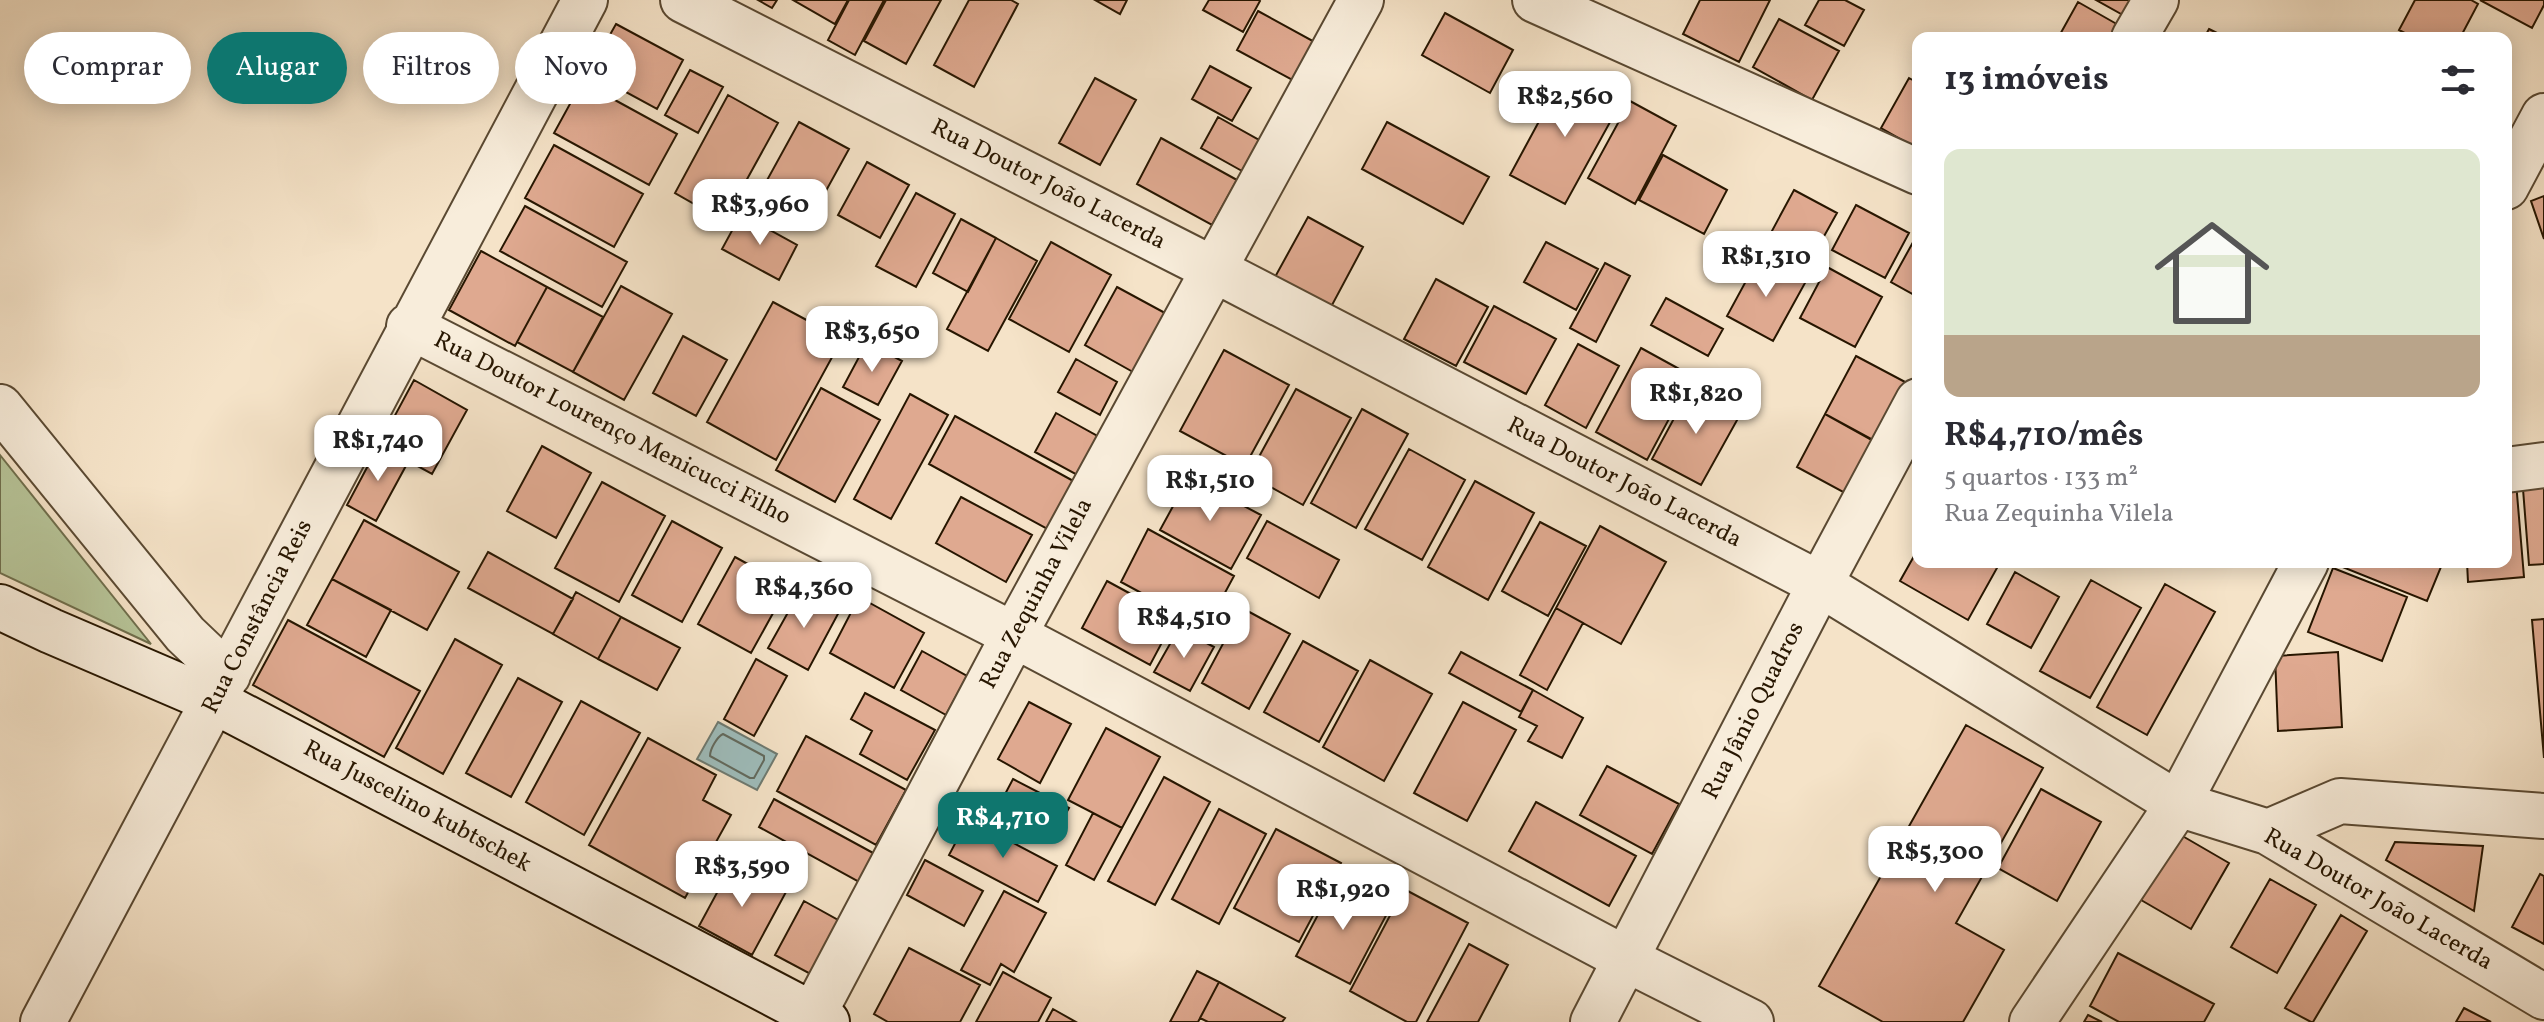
<!DOCTYPE html>
<html lang="pt">
<meta charset="utf-8">
<style>
:root{--surface:#fff;--page:#f7f7f7;--text:#2b2b33;--muted:#7c7c81;--line:#e1e1e2;--accent:#0f766e}
body{margin:0;font-family:Vollkorn,serif;background:var(--page);color:var(--text);height:100vh;display:flex;flex-direction:column;font-size:30px;white-space:nowrap}
*{box-sizing:border-box;margin:0}
p{font-size:26px;color:var(--muted)}
.icon{flex:none;width:44px;height:44px;fill:none;stroke:currentColor;stroke-width:2;stroke-linecap:round;stroke-linejoin:round}
.map{position:relative;flex:1;overflow:hidden}
.panel{position:absolute;left:1912px;top:32px;width:600px;height:536px;display:flex;flex-direction:column;background:var(--surface);border-radius:16px;box-shadow:0 4px 20px #0003}
.panel>*{flex:none}
.guide{position:absolute;left:24px;top:32px;width:760px;height:72px;display:flex;gap:16px}
.price{position:absolute;translate:-50% -68px;padding:0 18px;border-radius:16px;background:#fff;color:#222;font-size:26px;line-height:52px;filter:drop-shadow(0 2px 4px #0008)}
.price::after{content:'';position:absolute;left:50%;top:48px;width:24px;height:18px;margin-left:-12px;background:inherit;clip-path:polygon(0 0,100% 0,50% 100%)}
.price.selected{background:var(--accent);color:#fff}
ul{padding:0;list-style:none}
li{display:grid;align-content:center;gap:16px;height:424px;padding:0 32px}
li+li{border-top:2px solid var(--line)}
li span{display:grid;place-items:center;height:248px;border-radius:16px;color:#555}
li>.icon{margin-inline-start:auto}
span .icon{width:144px;height:144px;fill:#fffc;stroke-width:1}
li b{font-size:34px}
h2{display:flex;justify-content:space-between;align-items:center;height:96px;padding:0 32px;font-size:34px}
.pill{padding:0 28px;border-radius:36px;background:var(--surface);box-shadow:0 4px 20px #0003;font-size:28px;line-height:72px}
.pill.selected{background:var(--accent);color:#fff}
.map>svg:first-child{display:block}
.green{fill:#b7c599;stroke:#6f6e4c;stroke-width:2}
.water{fill:#9ebdbc;stroke:#6e7a71;stroke-width:2}
.lines{fill:none;stroke-linecap:round;stroke-linejoin:round}
.shore{stroke:#626a5e;stroke-width:2}
.building{fill:#dfa990;stroke:#271600;stroke-width:2}
.minor-casing{stroke:#5a4932;stroke-width:48}
.secondary-casing{stroke:#271600;stroke-width:48}
.minor{stroke:#f8eddb;stroke-width:44}
.secondary{stroke:#f8eddb;stroke-width:44}
.labels{text-anchor:middle;dominant-baseline:central;stroke-width:6;stroke-linejoin:round;paint-order:stroke}
.street-label{font-size:24px;fill:#271600;stroke:#f8eddb}
</style>
<div class="map">
<svg width="2544" height="1022" viewBox="0 0 2544 1022">
<rect width="100%" height="100%" fill="#f5e3c8"/>
<filter id="stains"><feTurbulence type="fractalNoise" baseFrequency=".0025" numOctaves="4"/><feColorMatrix values="0 0 0 0 .2 0 0 0 0 .09 0 0 0 0 .02 0 0 0 .5 -.17"/></filter>
<radialGradient id="worn" r=".72"><stop offset=".6" stop-color="#630" stop-opacity="0"/><stop offset="1" stop-color="#630" stop-opacity=".3"/></radialGradient>
<path class="green" d="M0 455 151 644 0 573Z"/>
<path class="water" d="M718 722 777 754 757 790 697 759Z"/>
<g class="lines">
<path class="shore" d="M723 734 764 756V760L754 778H750L710 756C710 749 717 737 723 734Z"/>
</g>
<path class="building" d="M758 0H777L772 8Z
M793 0H848L835 24Z
M849 0H884L855 55 828 40Z
M886 0H941L906 64 864 41Z
M969 0H1011L1018 4 974 87 934 65Z
M1095 0H1127L1120 14Z
M1209 0H1259L1260 1 1243 32 1203 10Z
M1700 0H1770L1739 62 1683 34Z
M1819 0H1845L1864 10 1844 46 1805 25Z
M2096 0H2140L2130 19Z
M2415 0H2471L2478 4 2460 38H2414L2399 30Z
M2480 0H2544V5L2532 28Z
M2078 2 2129 31 2125 38H2058Z
M1258 11 1331 51 1311 90 1237 50Z
M1445 13 1513 50 1490 93 1422 55Z
M1779 19 1839 51 1812 100 1753 67Z
M616 24 683 60 657 109 589 72Z
M2209 29 2227 38H2204Z
M1210 66 1251 88 1232 121 1192 99Z
M690 70 723 87 698 133 665 115Z
M1564 75 1620 104 1565 204 1510 175Z
M1095 78 1136 100 1100 165 1059 143Z
M1909 78 1918 83V149L1881 128Z
M582 82 677 134 649 185 554 133Z
M728 95 778 123 724 221 675 193Z
M1630 101 1676 126 1635 204 1588 178Z
M1218 117 1259 140 1242 171 1201 148Z
M799 122 849 149 816 209 766 182Z
M1387 122 1489 177 1463 224 1362 169Z
M1161 138 1237 180 1212 225 1137 184Z
M554 145 643 194 614 247 525 198Z
M1663 155 1727 190 1704 234 1639 200Z
M867 162 909 185 880 238 838 215Z
M1794 190 1837 213 1808 265 1766 242Z
M916 193 955 214 916 287 876 266Z
M2544 196V239L2531 201Z
M1856 205 1909 233 1885 278 1832 250Z
M525 206 627 262 602 307 500 251Z
M741 214 797 245 779 280 722 249Z
M1308 217 1363 247 1331 307 1275 277Z
M961 219 996 238 968 292 933 273Z
M1917 235H1918V297L1891 282Z
M996 238 1037 261 988 351 947 329Z
M1051 242 1111 275 1069 352 1009 319Z
M1546 242 1598 269 1576 310 1524 282Z
M481 251 547 287 515 346 449 310Z
M1759 257 1805 283 1773 341 1727 316Z
M1605 263 1630 276 1596 342 1570 328Z
M1827 267 1882 297 1855 347 1800 318Z
M1436 279 1488 307 1456 366 1404 339Z
M621 286 672 314 624 400 573 372Z
M547 287 603 317 573 372 517 342Z
M1117 287 1165 313 1133 372 1085 345Z
M1666 298 1723 329 1708 356 1651 325Z
M773 302 842 339 776 460 707 422Z
M1494 306 1556 339 1526 394 1464 362Z
M683 336 727 360 696 416 653 393Z
M867 342 902 361 878 405 843 387Z
M1578 344 1619 366 1586 428 1545 405Z
M1641 348 1692 376 1647 460 1596 432Z
M1224 350 1289 385 1245 466 1180 431Z
M1856 356 1907 383 1875 442 1825 414Z
M1076 359 1117 382 1100 415 1058 392Z
M414 380 467 410 432 474 379 445Z
M1691 387 1741 413 1701 485 1652 459Z
M821 388 880 420 835 502 776 470Z
M1296 389 1351 418 1303 505 1249 475Z
M910 394 948 415 891 519 854 499Z
M1362 409 1408 434 1356 528 1311 503Z
M1056 413 1101 438 1081 477 1035 452Z
M1825 414 1884 446 1856 499 1797 467Z
M955 416 1077 483 1051 531 929 464Z
M379 445 408 462 376 521 347 505Z
M542 446 591 473 556 538 507 511Z
M1409 449 1465 480 1422 560 1365 529Z
M1189 477 1261 515 1231 569 1160 530Z
M1475 481 1534 513 1488 600 1428 567Z
M602 482 665 516 619 602 555 568Z
M2516 482 2524 577 2468 582 2467 562H2506V483Z
M2544 487V564L2529 565 2523 489Z
M961 497 1032 535 1006 582 936 543Z
M364 520 459 572 427 630 332 579Z
M672 521 722 548 682 622 632 595Z
M1267 521 1339 560 1319 598 1247 558Z
M1540 522 1586 546 1548 616 1502 591Z
M1600 526 1666 562 1621 644 1556 608Z
M1148 529 1234 576 1206 628 1121 582Z
M1918 549V562H1986L1997 568 1968 620 1900 581Z
M488 552 573 599 553 634 468 588Z
M735 557 788 586 751 653 698 624Z
M2342 562H2443L2427 601 2340 566Z
M2333 568 2407 597 2382 661 2308 632Z
M2015 572 2059 597 2031 648 1987 624Z
M332 579 391 610 366 657 307 625Z
M2091 580 2141 608 2090 698 2040 671Z
M1107 581 1175 618 1150 665 1082 628Z
M2165 584 2215 612 2147 735 2097 707Z
M800 591 839 612 808 670 768 648Z
M576 592 621 617 598 659 553 634Z
M859 597 924 633 894 688 830 653Z
M1242 608 1290 634 1249 709 1202 683Z
M1556 608 1583 623 1547 690 1520 675Z
M621 617 680 648 657 690 598 659Z
M2544 619V758L2532 620Z
M288 620 420 691 384 757 253 685Z
M1179 628 1214 647 1190 691 1154 672Z
M455 639 502 665 443 774 396 748Z
M1303 641 1358 671 1319 742 1264 712Z
M922 651 967 676 946 715 901 690Z
M1461 652 1533 690 1521 712 1449 673Z
M2338 652 2342 727 2278 731 2275 656Z
M756 659 787 676 754 736 724 719Z
M1370 660 1432 694 1384 781 1323 747Z
M518 678 562 702 511 797 466 773Z
M1533 690 1583 718 1562 758 1528 741 1537 726 1519 717Z
M865 693 935 730 907 780 860 754 872 731 851 719Z
M581 701 640 733 584 835 526 802Z
M1029 702 1071 724 1040 783 998 759Z
M1463 702 1516 730 1467 821 1414 793Z
M1966 725 2043 768 1956 923 2004 950 1963 1022H1883L1819 986Z
M1106 728 1160 757 1122 828 1068 800Z
M806 736 906 790 876 845 777 791Z
M648 738 716 775 703 800 731 815 685 898 589 845Z
M1607 766 1679 804 1652 854 1580 815Z
M1164 777 1210 802 1155 905 1108 881Z
M1013 779 1069 808 1050 842 995 813Z
M2041 789 2101 822 2057 901 1998 868Z
M774 799 886 860 870 888 759 827Z
M1536 802 1636 856 1609 906 1509 851Z
M1219 809 1266 834 1219 924 1172 899Z
M1093 813 1122 828 1094 880 1066 865Z
M968 819 1057 866 1038 902 949 855Z
M1276 829 1341 863 1299 942 1234 908Z
M2179 834 2229 863 2191 929 2141 900Z
M2395 842 2483 846 2474 911 2386 860Z
M925 860 983 891 964 926 907 895Z
M733 863 786 892 752 955 699 926Z
M2540 874 2544 876V944L2512 927Z
M1337 879 1390 908 1350 984 1296 956Z
M2270 879 2316 905 2277 973 2231 947Z
M1404 889 1468 923 1416 1022H1407L1350 991Z
M1004 891 1046 913 1014 972 1001 964 990 985 961 970Z
M804 901 847 925 818 978 775 955Z
M2341 915 2367 931 2313 1022H2311L2285 1008Z
M1469 944 1508 965 1478 1022H1427Z
M909 948 980 985 960 1022H888L874 1014Z
M2118 953 2214 1004 2204 1022H2119L2090 1006Z
M1197 971 1219 982 1198 1022H1170Z
M1003 972 1051 998 1038 1022H976Z
M1219 982 1285 1018 1282 1022H1208L1200 1018Z
M2464 1008 2491 1022H2456Z
M1053 1009 1076 1022H1046Z
M2088 1015 2102 1022H2084Z"/>
<g class="lines">
<g class="minor-casing">
<path id="minor" d="M683 0 1213 269 1820 584 2178 804 2268 832 2544 997
M1535 0 1918 172
M2134 38 2156 0
M2506 187 2544 116
M409 326 1014 635 1626 959 1751 1022
M0 407 185 634 228 675
M2506 470 2544 465
M2268 832 2340 801 2544 816
M813 1015 1014 635 1361 0
M43 1022C225 682 402 339 585 0
M1593 1022 1820 584 1918 401
M2032 1022 2178 804 2306 562"/>
</g>
<g class="secondary-casing">
<path id="secondary" d="M0 607 51 631 214 701 827 1022"/>
</g>
<use href="#minor" class="minor"/>
<use href="#secondary" class="secondary"/>
</g>
<g class="labels">
<g class="street-label">
<text transform="translate(1048 185) rotate(27)">Rua Doutor João Lacerda</text>
<text transform="translate(612 429) rotate(27)">Rua Doutor Lourenço Menicucci Filho</text>
<text transform="translate(1624 483) rotate(27)">Rua Doutor João Lacerda</text>
<text transform="translate(1037 594) rotate(-62)">Rua Zequinha Vilela</text>
<text transform="translate(258 617) rotate(-63)">Rua Constância Reis</text>
<text transform="translate(1754 711) rotate(-63)">Rua Jânio Quadros</text>
<text transform="translate(417 807) rotate(28)">Rua Juscelino kubtschek</text>
<text transform="translate(2378 900) rotate(30)">Rua Doutor João Lacerda</text>
</g>
</g>
<rect width="100%" height="100%" filter="url(#stains)"/>
<rect width="100%" height="100%" fill="url(#worn)"/>
</svg>
<b class="price" style="left:1565px;top:139px">R$2,560</b>
<b class="price" style="left:760px;top:247px">R$3,960</b>
<b class="price" style="left:1766px;top:299px">R$1,310</b>
<b class="price" style="left:872px;top:374px">R$3,650</b>
<b class="price" style="left:1696px;top:436px">R$1,820</b>
<b class="price" style="left:378px;top:483px">R$1,740</b>
<b class="price" style="left:1210px;top:523px">R$1,510</b>
<b class="price" style="left:804px;top:630px">R$4,360</b>
<b class="price" style="left:1184px;top:660px">R$4,510</b>
<b class="price selected" style="left:1003px;top:860px">R$4,710</b>
<b class="price" style="left:1935px;top:894px">R$5,300</b>
<b class="price" style="left:742px;top:909px">R$3,590</b>
<b class="price" style="left:1343px;top:932px">R$1,920</b>
<div class="guide">
<a class="pill">Comprar</a>
<a class="pill selected">Alugar</a>
<a class="pill">Filtros</a>
<a class="pill">Novo</a>
</div>
<section class="panel">
<h2>13 imóveis<svg class="icon" aria-label="filters" viewBox="0 0 24 24"><path d="M4 7h16M4 17h16"/><circle cx="9" cy="7" r="2"/><circle cx="15" cy="17" r="2"/></svg></h2>
<ul>
<li><span style="background:linear-gradient(#dfe7d0 75%,#b9a48a 0)"><svg class="icon" aria-label="home" viewBox="0 0 24 24"><path d="M3 11l9-7 9 7M6 9v11h12V9"/></svg></span><div><b>R$4,710/mês</b><p>5 quartos · 133 m²</p><p>Rua Zequinha Vilela</p></div></li>
</ul>
</section>
</div>
